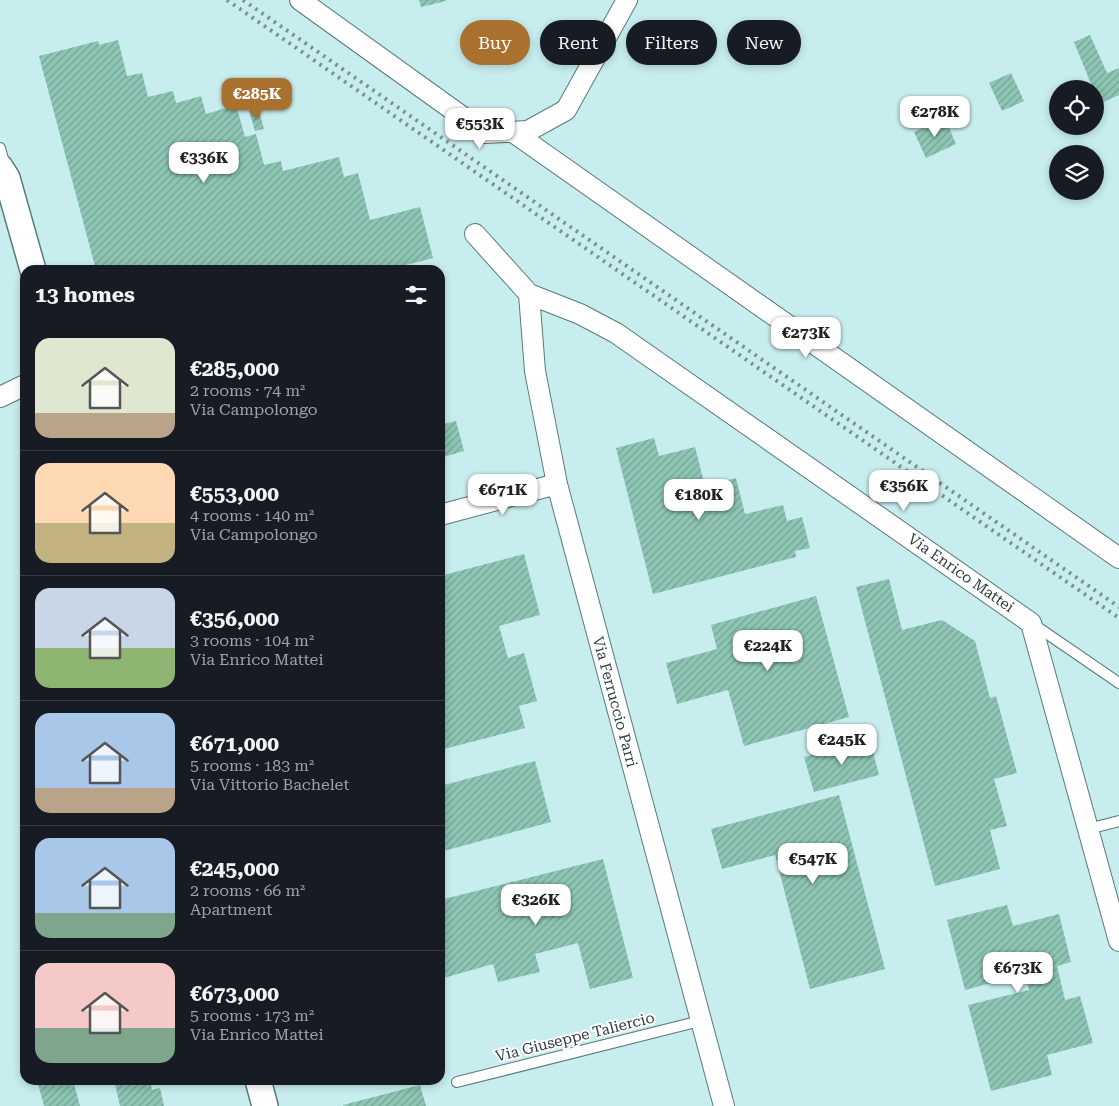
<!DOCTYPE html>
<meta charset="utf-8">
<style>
:root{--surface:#171b24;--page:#20242c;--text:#f1f3f6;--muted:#9ea1a6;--line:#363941;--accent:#a9702e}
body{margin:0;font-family:"Roboto Serif",serif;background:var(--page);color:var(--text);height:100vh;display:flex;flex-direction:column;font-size:19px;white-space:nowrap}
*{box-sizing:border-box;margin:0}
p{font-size:16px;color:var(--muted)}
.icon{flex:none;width:28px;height:28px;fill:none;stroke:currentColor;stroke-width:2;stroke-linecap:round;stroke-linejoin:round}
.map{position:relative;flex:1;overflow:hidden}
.panel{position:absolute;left:20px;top:265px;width:425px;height:820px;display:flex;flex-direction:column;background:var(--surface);border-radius:15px;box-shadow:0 2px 8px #0003}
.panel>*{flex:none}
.top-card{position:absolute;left:460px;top:20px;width:475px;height:45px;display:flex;gap:10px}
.fabs{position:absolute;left:1049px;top:80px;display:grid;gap:10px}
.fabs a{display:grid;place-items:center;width:55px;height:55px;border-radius:50%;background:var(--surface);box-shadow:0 2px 8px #0003;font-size:25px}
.price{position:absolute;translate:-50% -42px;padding:0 11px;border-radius:10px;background:#fff;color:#222;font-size:16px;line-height:32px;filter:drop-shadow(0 1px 2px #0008)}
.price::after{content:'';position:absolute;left:50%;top:30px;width:15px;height:11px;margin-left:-8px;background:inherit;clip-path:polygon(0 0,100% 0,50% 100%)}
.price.current{background:var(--accent);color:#fff}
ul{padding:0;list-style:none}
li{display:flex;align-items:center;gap:15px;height:125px;padding:0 15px}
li+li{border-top:1px solid var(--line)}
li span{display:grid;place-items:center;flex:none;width:140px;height:100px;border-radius:15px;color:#555}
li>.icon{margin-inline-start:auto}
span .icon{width:60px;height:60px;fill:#fffc;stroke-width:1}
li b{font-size:21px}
h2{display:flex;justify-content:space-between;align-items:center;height:60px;padding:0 15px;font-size:21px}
.pill{padding:0 18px;border-radius:22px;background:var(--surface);box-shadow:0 2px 8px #0003;font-size:18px;line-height:45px}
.pill.current{background:var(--accent);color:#fff}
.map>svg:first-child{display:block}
.building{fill:url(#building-hatch)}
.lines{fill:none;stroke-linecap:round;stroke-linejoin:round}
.service-casing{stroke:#587a7c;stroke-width:12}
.minor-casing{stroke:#587a7c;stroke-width:22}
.tertiary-casing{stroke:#587a7c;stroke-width:28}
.service{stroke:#fff;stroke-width:10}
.minor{stroke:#fff;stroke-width:20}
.tertiary{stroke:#fff;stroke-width:25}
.rail{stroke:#789293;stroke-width:4;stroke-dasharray:2.5 5;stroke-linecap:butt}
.labels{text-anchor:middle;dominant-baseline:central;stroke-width:4;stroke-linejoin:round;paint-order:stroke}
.street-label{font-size:15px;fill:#2d3c3d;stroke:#fff}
</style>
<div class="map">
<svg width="1119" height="1106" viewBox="0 0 1119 1106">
<defs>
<pattern id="building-hatch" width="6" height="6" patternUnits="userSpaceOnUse" patternTransform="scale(1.25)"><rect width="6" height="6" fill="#8dc6b4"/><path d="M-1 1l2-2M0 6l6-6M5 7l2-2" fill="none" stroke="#74a294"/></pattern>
</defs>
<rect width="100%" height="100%" fill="#c8edef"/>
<path class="building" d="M419 0H446V1L421 7Z
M1090 35 1107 73 1119 68V95L1099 104 1095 94V89H1093L1074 42Z
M118 40 127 76 142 73 148 97 173 91 176 103 201 96 206 114 236 105 245 137 256 134 264 165 281 161 283 171 339 157 344 177 358 173 370 220 420 207 433 258 387 270H96L39 56 98 41 99 45Z
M1011 73 1024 101 1002 111 989 83Z
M258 108 264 129 255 131 249 111Z
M945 118 956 144 926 158 914 132Z
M456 421 464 451 440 458V425Z
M654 438 659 456 695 447 705 486 736 478 745 514 783 505 787 521 802 517 810 548 795 551 796 557 653 594 616 448Z
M524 554 540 615 499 626 508 658 524 653 537 701 519 706 525 728 440 750V576Z
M889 579 902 630 942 620 975 641 990 698 996 696 1017 773 994 779 1007 826 990 830 1000 869 935 886 856 587Z
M816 596 849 717 744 746 728 690 677 704 666 663 717 649 711 625Z
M870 740 879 775 814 792 804 757Z
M535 761 551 822 440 852V786Z
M839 795 885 969 810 989 775 855 722 869 711 829Z
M603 859 633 978 590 989 578 943 535 954 540 972 498 982 493 964 440 979V900Z
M1007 905 1013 926 1059 914 1071 962 1057 966 1065 1000 1080 996 1093 1043 1047 1055 1052 1075 991 1091 968 1005 1029 990 1025 974 965 990 947 920Z
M37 1080H73L80 1106H44Z
M114 1080H150L152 1090 160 1088 164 1106H120Z
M420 1085 426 1106H343V1105Z"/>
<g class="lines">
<g class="service-casing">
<path id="service" d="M0 148 5 167
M1033 624 1119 683
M1088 829 1119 821
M457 1082 700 1021"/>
</g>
<g class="minor-casing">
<path id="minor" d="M300 0 485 133 528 131 566 110 627 0
M513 132 1119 558
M475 234 529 294 580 314 616 333 1031 623 1119 941
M529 294 535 371 557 484 724 1106
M0 397 25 385
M440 515 557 484"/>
</g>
<g class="tertiary-casing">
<path id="tertiary" d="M0 167 7 178 33 270
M258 1080 265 1106"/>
</g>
<use href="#service" class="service"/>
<use href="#minor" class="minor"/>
<use href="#tertiary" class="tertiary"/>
<path class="rail" d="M227 0 1119 618
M243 0 1119 607"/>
</g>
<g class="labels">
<g class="street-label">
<text transform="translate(961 573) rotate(35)">Via Enrico Mattei</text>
<text transform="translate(615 702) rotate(75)">Via Ferruccio Parri</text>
<text transform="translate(575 1037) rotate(-14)">Via Giuseppe Taliercio</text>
</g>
</g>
</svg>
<div class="fabs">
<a><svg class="icon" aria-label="locate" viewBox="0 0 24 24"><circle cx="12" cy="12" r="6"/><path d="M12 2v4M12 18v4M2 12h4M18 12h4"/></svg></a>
<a><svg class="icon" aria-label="layers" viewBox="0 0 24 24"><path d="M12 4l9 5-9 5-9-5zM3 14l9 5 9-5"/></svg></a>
</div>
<b class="price current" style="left:257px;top:120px">€285K</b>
<b class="price" style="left:935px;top:138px">€278K</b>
<b class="price" style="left:480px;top:150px">€553K</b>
<b class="price" style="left:204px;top:184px">€336K</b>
<b class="price" style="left:806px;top:359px">€273K</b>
<b class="price" style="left:904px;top:512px">€356K</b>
<b class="price" style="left:503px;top:516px">€671K</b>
<b class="price" style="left:699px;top:521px">€180K</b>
<b class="price" style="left:768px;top:672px">€224K</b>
<b class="price" style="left:842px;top:766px">€245K</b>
<b class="price" style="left:813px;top:885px">€547K</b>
<b class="price" style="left:536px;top:926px">€326K</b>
<b class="price" style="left:1018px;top:994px">€673K</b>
<div class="top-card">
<a class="pill current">Buy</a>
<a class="pill">Rent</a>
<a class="pill">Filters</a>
<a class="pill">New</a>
</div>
<section class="panel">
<h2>13 homes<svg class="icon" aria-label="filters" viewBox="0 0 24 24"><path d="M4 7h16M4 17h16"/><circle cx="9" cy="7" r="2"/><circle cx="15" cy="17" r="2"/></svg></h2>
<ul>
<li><span style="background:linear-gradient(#dfe7d0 75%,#b9a48a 0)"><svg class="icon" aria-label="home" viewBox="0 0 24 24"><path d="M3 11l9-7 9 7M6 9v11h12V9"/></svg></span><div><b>€285,000</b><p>2 rooms · 74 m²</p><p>Via Campolongo</p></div></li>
<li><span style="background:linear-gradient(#ffd9b3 60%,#c2b280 0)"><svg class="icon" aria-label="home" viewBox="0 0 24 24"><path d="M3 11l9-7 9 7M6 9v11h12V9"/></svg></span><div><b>€553,000</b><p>4 rooms · 140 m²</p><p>Via Campolongo</p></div></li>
<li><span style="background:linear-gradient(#c9d6e8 60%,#8fb573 0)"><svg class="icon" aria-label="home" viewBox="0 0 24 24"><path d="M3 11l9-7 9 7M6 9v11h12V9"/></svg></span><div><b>€356,000</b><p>3 rooms · 104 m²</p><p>Via Enrico Mattei</p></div></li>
<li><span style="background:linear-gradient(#a9c7e8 75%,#b9a48a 0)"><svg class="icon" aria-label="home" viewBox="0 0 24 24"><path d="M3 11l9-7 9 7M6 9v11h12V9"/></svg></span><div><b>€671,000</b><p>5 rooms · 183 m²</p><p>Via Vittorio Bachelet</p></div></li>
<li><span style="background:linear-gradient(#a9c7e8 75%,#7fa58c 0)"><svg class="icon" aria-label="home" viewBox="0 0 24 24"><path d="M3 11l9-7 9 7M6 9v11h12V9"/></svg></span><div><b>€245,000</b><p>2 rooms · 66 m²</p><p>Apartment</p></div></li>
<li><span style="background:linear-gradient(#f6c9c9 65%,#7fa58c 0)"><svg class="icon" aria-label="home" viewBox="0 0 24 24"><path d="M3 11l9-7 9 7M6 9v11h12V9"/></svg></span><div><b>€673,000</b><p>5 rooms · 173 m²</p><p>Via Enrico Mattei</p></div></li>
</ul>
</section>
</div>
